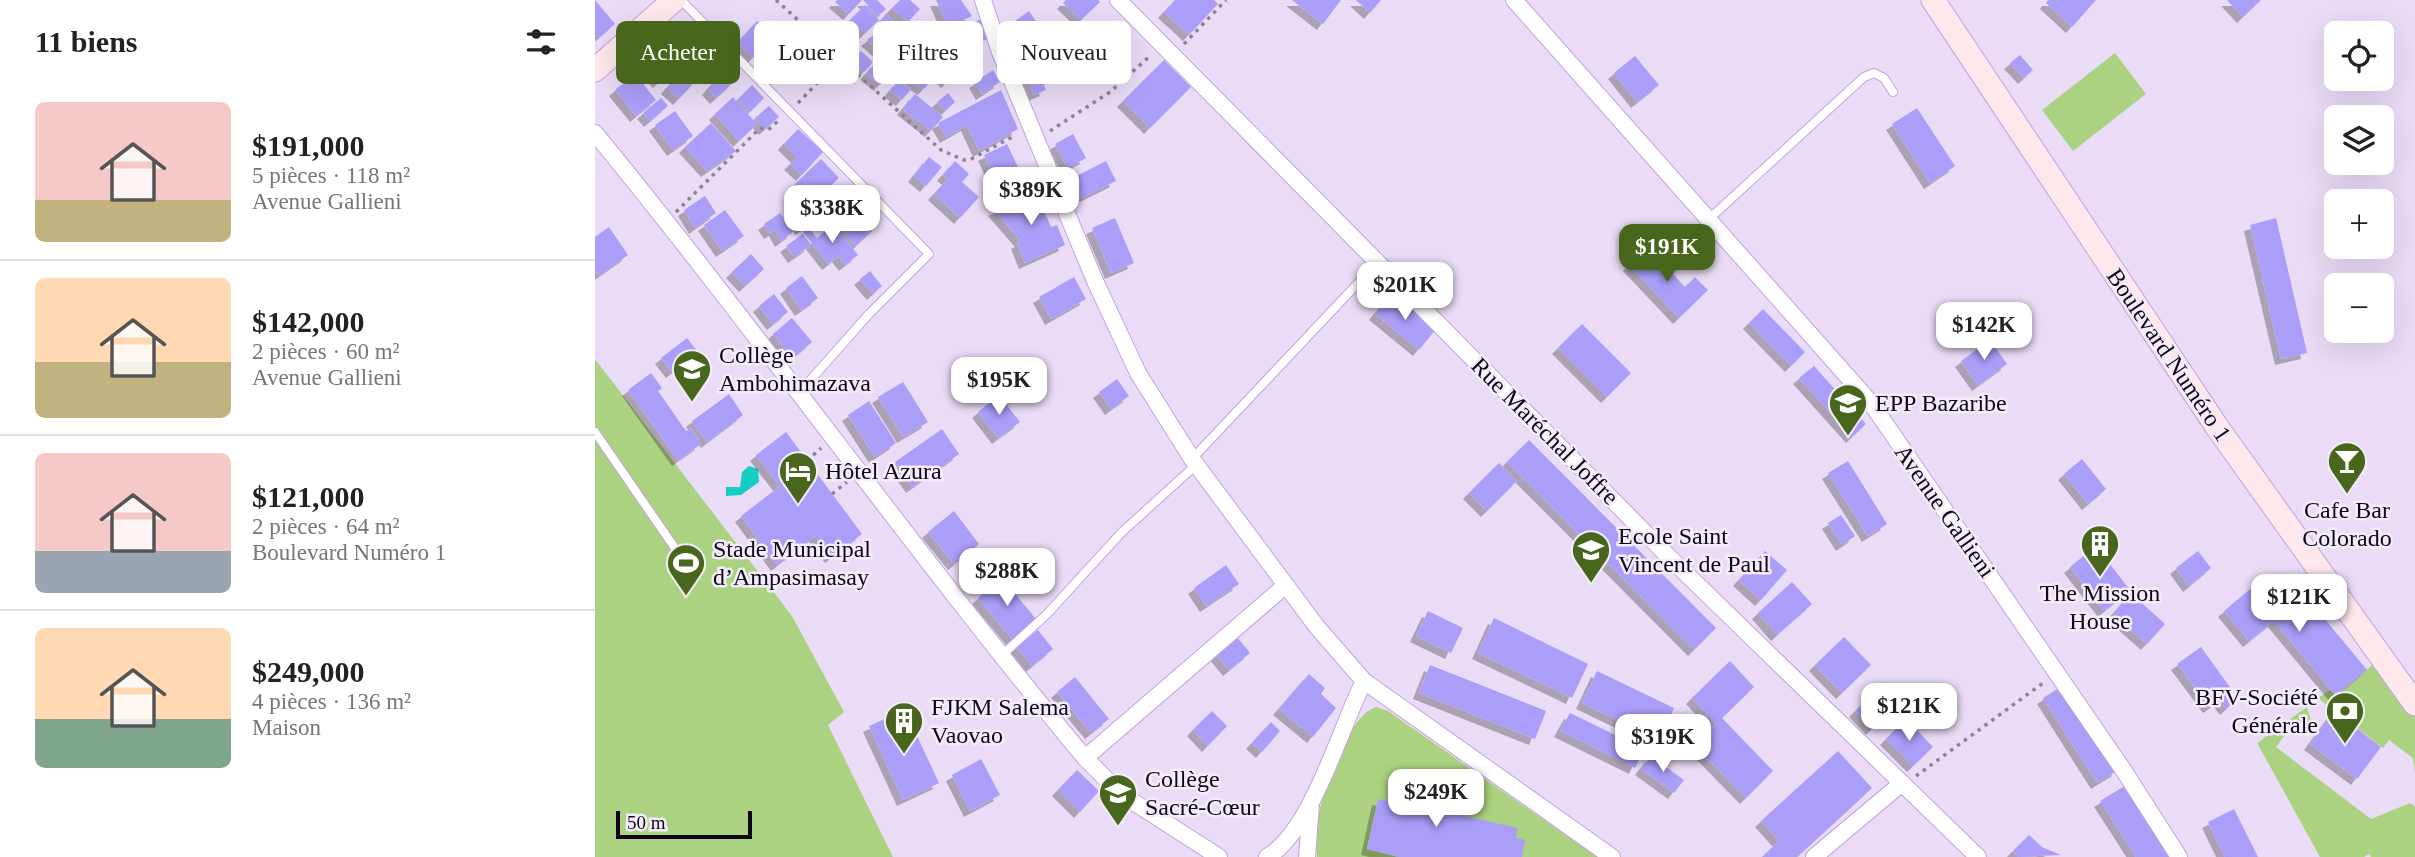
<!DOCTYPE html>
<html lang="fr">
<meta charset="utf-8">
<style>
:root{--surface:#fff;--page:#f6f6f6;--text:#222;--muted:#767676;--line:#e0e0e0;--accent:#48671c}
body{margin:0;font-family:Georgia,serif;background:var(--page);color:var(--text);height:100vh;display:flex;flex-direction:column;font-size:26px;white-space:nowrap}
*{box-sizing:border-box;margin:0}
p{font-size:23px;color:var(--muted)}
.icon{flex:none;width:38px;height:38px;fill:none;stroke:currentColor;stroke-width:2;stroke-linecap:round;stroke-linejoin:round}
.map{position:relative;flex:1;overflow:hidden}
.panel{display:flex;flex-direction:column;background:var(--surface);width:595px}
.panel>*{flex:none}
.guide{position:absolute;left:21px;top:21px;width:665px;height:63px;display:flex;gap:14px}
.controls{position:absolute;left:1729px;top:21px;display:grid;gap:14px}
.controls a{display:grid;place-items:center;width:70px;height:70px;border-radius:10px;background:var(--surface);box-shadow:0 7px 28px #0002;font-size:35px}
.scale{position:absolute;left:21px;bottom:18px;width:136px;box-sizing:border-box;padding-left:7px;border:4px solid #11051a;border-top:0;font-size:19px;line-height:24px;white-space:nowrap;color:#11051a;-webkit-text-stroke:5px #f3ecf9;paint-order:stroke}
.price{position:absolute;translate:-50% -60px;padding:0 16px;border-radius:14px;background:#fff;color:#222;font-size:23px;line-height:46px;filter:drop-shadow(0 2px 4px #0008)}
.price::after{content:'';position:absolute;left:50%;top:42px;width:21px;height:16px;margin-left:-10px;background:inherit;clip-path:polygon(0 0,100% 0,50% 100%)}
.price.active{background:var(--accent);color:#fff}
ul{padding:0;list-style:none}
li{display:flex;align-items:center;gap:21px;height:175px;padding:0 35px}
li+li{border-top:2px solid var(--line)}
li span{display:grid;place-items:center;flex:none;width:196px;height:140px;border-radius:10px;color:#555}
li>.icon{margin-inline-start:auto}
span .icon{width:84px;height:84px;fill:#fffc;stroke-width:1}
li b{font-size:30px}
h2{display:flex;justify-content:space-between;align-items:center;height:84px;padding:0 35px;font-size:30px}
.tag{padding:0 24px;border-radius:10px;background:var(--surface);box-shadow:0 7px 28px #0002;font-size:24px;line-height:63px}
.tag.active{background:var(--accent);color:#fff}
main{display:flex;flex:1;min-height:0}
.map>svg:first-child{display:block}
.green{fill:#abd281}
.water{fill:#16cdc4}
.building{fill:#ab9ef9;filter:url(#shadow)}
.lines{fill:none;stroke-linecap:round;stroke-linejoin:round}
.lane-casing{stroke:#c4a1e0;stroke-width:10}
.street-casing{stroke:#c4a1e0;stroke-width:18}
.secondary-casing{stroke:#c4a1e0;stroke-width:25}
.path{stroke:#8f829a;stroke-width:3.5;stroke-dasharray:3.5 5;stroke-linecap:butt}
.lane{stroke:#fff;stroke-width:8}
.street{stroke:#fff;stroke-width:16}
.secondary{stroke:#fee8eb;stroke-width:23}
.labels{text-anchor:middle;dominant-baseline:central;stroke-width:5;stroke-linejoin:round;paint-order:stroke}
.poi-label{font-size:24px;fill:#11051a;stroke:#f3ecf9;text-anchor:start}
.street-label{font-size:24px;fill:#11051a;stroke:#f3ecf9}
</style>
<main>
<section class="panel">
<h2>11 biens<svg class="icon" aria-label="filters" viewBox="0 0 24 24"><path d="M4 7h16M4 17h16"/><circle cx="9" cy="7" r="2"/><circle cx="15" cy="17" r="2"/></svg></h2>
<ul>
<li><span style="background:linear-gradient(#f6c9c9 70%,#c2b280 0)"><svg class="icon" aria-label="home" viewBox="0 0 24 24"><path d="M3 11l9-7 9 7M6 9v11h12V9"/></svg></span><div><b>$191,000</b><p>5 pièces · 118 m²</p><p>Avenue Gallieni</p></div></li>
<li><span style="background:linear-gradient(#ffd9b3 60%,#c2b280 0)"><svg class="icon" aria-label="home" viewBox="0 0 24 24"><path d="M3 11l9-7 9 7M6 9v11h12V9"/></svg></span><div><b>$142,000</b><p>2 pièces · 60 m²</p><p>Avenue Gallieni</p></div></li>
<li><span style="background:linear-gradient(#f6c9c9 70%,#9aa5b1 0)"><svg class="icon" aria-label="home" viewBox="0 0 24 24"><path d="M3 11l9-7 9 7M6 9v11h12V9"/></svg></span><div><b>$121,000</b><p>2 pièces · 64 m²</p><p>Boulevard Numéro 1</p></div></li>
<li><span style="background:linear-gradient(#ffd9b3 65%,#7fa58c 0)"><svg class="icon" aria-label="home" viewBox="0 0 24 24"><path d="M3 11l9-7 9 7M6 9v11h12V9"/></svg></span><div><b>$249,000</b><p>4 pièces · 136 m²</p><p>Maison</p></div></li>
</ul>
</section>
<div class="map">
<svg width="1820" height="857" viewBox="0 0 1820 857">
<defs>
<filter id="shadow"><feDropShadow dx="-6" dy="6" stdDeviation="0" flood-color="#0004"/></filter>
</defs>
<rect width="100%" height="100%" fill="#eadcf6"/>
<path class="green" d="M1520 53 1551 94 1478 151 1447 110Z
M0 359 197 616 249 712 233 725 298 857H0Z
M1782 661 1820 714V773L1818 758 1794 740 1788 748 1723 698 1735 690 1741 696Z
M781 707 793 711 1002 857H722C722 846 721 835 722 824 726 795 752 716 781 707Z
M1712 707 1718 727 1712 734 1697 725 1681 747 1776 819 1815 803 1820 807V857H1776L1774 854 1769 857H1725L1662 743Z"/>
<path class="water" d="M154 466 163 469 164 482 146 495 131 496V487H145L147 472Z"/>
<path class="building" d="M0 0 20 24 3 38 0 35Z
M242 0H267L254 14 240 2Z
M268 0H282L291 9 283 16Z
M305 0H315L325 9 313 22 297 8Z
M341 0H366L377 16 353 27Z
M471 0H503L505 2 486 20 468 3Z
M580 0H619L623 4 594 35 569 12Z
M697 0H746L728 24Z
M761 0H786L775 13Z
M1453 0H1501L1477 27 1451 3Z
M1632 0H1666L1648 17Z
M270 5 284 20 270 33 256 19Z
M434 11 458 46 437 60 413 26Z
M291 14 308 28 301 37 284 22Z
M388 19 394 39 384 42 377 22Z
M162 21 178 36 158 58 142 43Z
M288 28 301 39 288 54 272 40Z
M201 31 221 54 205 67 184 46Z
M83 34 98 51 64 82 48 65Z
M324 37 338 51 327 61 313 47Z
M373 49 380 61 368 68 361 56Z
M266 51 278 62 269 72 257 61Z
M306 51 320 64 308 76 295 63Z
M1425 55 1438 70 1429 78 1415 63Z
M1040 56 1064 85 1042 102 1019 73Z
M347 58 361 73 352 82 338 67Z
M569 60 596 87 555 128 528 101Z
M282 61 295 73 285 85 271 74Z
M328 67 335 82 329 89 315 80Z
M443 69 451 90 439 95 431 74Z
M129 70 139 82 121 98 113 89Z
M398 70 405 82 387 94 380 82Z
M86 72 98 84 84 99 72 88Z
M40 74 61 100 41 116 20 90Z
M304 80 316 89 307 100 295 91Z
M157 85 169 98 155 112 143 99Z
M406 90 423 129 384 151 372 125 351 137 343 123Z
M353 93 360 102 350 111 342 102Z
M320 94 348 117 336 131 308 109Z
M138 97 162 124 144 141 120 114Z
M66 98 73 106 55 121 48 113Z
M174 106 184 117 170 129 160 118Z
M1322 108 1360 166 1335 183 1297 124Z
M80 111 98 136 78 150 60 125Z
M116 123 141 151 112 171 90 147Z
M203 129 228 152 207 175 195 164 202 157 189 144Z
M478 134 491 158 473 168 460 144Z
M412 144 431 184 408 195 389 155Z
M334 157 347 167 331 186 319 176Z
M226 159 244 178 217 203 199 185Z
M360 161 374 174 367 182 384 197 365 218 339 194 353 179 348 175Z
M511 161 521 181 485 199 476 179Z
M441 192 456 227 462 225 470 245 430 263 422 243 426 241 399 210Z
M110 196 121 213 100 228 89 210Z
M220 207 230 222 221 227 211 212Z
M130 210 149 236 127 251 109 225Z
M185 213 198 232 186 241 180 230 175 233 169 224Z
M261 213 277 231 261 246 245 228Z
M207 215 214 224 206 229 204 225 200 228 197 222Z
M520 218 539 263 516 273 497 228Z
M1681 218 1712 353 1686 359 1655 225Z
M239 224 263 255 250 265 243 256 233 264 208 232 214 228 222 238Z
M14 227 33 255 3 276 0 271V237Z
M208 234 215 246 199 257 191 246Z
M1053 248 1090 287 1100 277 1113 290 1084 318 1034 265Z
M156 254 169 269 150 286 137 272Z
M275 271 287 286 278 294 265 279Z
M207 276 223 298 206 310 191 288Z
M479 277 491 299 456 319 444 297Z
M797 293 841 329 824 350 780 314Z
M179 294 193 312 178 324 164 306Z
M1168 309 1210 352 1196 366 1154 323Z
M197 318 217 342 198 358 178 334Z
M987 324 1036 373 1012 397 963 348Z
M92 338 103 352 77 372 66 358Z
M1395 340 1412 364 1383 385 1366 361Z
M1219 366 1271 424 1257 437 1204 378Z
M56 373 67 388 63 391 91 431 96 428 106 444 83 460 33 390Z
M522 379 534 396 516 409 504 392Z
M308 382 333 422 308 437 283 397Z
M134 394 148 415 112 442 97 421Z
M404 395 425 422 403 438 383 412Z
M274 401 301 443 280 457 253 415Z
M347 429 364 454 317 487 300 462Z
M191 432 267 534 236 557 220 536 182 565 146 516 185 486 161 455Z
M934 440 1121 628 1099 650 912 462Z
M1487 459 1511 489 1493 504 1469 474Z
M1253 461 1292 524 1273 536 1233 473Z
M904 463 922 481 892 511 874 493Z
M359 511 384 544 359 564 333 532Z
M1246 515 1260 536 1247 545 1233 523Z
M1501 546 1535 590 1509 611 1475 567Z
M1170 551 1192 570 1166 600 1144 580Z
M1603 551 1616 568 1594 586 1581 568Z
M631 565 644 584 611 606 599 588Z
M407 578 441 619 417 639 383 598Z
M1666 580 1691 610 1710 595 1772 670 1741 696 1679 621 1654 641 1629 611Z
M1197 582 1217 604 1182 635 1163 613Z
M1536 593 1570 624 1552 644 1518 614Z
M833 611 868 628 856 653 821 636Z
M899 618 993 664 977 698 883 653Z
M443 630 458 649 437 666 422 647Z
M642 637 655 653 634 670 621 654Z
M1249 637 1276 665 1247 693 1220 665Z
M1606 647 1637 690 1633 693 1639 702 1631 709 1624 700 1614 707 1582 664Z
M1135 661 1159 687 1127 718 1178 771 1151 798 1099 745 1121 724 1097 698Z
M835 665 951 711 940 739 824 693Z
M1002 671 1079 708 1064 740 987 703Z
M714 674 730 688 726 694 741 708 718 737 684 709Z
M480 677 514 719 496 733 462 692Z
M1290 682 1307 700 1277 729 1260 711Z
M1469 685 1523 770 1502 783 1448 698Z
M310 710 344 783 308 800 274 726Z
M617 711 632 726 613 746 598 730Z
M1739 711 1786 747 1762 779 1715 744Z
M975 713 1049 749 1040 768 965 731Z
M1311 719 1338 747 1318 766 1291 739Z
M676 722 685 731 667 752 657 743Z
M1243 751 1277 788 1202 857H1167L1184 841 1166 821Z
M1056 756 1089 780 1079 793 1046 769Z
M386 759 405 795 375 811 357 775Z
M482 770 504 791 485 812 463 790Z
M821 779 848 785 842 810 923 828 921 838 930 840 927 857H804L772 849 783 799 798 802 801 787 819 791Z
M1533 784 1579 857H1541L1522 827 1505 801Z
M1639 809 1663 857H1630L1613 822Z
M1434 835 1447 847 1466 855 1423 857 1418 851Z"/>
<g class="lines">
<g class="lane-casing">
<path id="lane" d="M86 0 334 254 274 314 204 393
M1114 219 1269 77 1279 73 1289 78 1298 92
M0 432 84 554
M597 459 782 263
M407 655 452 614 527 532 601 465"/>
</g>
<g class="street-casing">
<path id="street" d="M388 0 405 52 500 281 543 373 597 459 722 627 769 681 1017 857
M523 0 1075 558 1383 857
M919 0 1276 403 1529 771 1584 857
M0 133C168 338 320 554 490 758L526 794 624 857
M490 758 691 585
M672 857C717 831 745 728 769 681
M712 857 716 803
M1219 857 1307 783"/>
</g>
<g class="secondary-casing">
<path id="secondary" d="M1338 0 1622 427 1820 704
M0 70 79 0"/>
</g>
<path class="path" d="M181 0 346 150 369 160 376 159 421 135
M589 44 631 0
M203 103 246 58
M455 131 515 92 555 56
M81 212 165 128 173 130 184 120
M212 461 226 448
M237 494 252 482
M1321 776 1448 683"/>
<use href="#lane" class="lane"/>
<use href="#street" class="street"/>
<use href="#secondary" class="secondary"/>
</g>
<defs>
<g id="school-pin" transform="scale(2.0125)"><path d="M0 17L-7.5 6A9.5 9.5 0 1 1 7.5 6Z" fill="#48671c" stroke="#f3ecf9"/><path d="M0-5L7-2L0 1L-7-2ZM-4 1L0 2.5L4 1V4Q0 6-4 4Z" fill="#fff"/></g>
<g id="bar-pin" transform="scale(2.0125)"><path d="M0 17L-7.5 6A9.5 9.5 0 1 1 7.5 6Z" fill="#48671c" stroke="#f3ecf9"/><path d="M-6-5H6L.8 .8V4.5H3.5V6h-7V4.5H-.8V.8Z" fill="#fff"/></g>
<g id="hotel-pin" transform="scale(2.0125)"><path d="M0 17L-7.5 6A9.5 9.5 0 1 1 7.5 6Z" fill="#48671c" stroke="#f3ecf9"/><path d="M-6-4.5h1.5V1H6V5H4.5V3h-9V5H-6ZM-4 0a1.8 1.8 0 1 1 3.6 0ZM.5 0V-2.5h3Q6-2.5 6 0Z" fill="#fff"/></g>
<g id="building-pin" transform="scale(2.0125)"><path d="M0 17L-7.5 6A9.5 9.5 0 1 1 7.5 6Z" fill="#48671c" stroke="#f3ecf9"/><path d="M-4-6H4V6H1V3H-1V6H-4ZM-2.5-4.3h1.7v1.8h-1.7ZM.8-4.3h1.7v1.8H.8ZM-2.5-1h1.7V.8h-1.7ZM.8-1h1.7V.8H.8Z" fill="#fff"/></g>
<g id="stadium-pin" transform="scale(2.0125)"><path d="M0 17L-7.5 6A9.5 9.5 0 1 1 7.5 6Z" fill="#48671c" stroke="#f3ecf9"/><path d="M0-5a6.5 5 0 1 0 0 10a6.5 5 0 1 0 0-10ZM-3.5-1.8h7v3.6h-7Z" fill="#fff"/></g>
<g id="bank-pin" transform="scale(2.0125)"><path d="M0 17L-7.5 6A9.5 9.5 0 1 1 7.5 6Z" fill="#48671c" stroke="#f3ecf9"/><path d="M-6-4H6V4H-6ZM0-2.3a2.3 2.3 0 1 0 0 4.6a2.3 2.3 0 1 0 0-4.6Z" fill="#fff"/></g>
</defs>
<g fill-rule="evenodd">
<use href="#school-pin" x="97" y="369"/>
<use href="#school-pin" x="1253" y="403"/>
<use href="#bar-pin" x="1752" y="461"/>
<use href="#hotel-pin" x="203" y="471"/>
<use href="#building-pin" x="1505" y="544"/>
<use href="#school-pin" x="996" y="550"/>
<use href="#stadium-pin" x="91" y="563"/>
<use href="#bank-pin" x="1750" y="711"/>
<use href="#building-pin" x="309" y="721"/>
<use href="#school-pin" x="523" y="793"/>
</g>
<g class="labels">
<g class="poi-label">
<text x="124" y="355">Collège<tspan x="124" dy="28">Ambohimazava</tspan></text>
<text x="1280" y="403">EPP Bazaribe</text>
<text x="230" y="471">Hôtel Azura</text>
<text x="1752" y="510" text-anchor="middle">Cafe Bar<tspan x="1752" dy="28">Colorado</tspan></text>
<text x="1023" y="536">Ecole Saint<tspan x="1023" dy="28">Vincent de Paul</tspan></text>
<text x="118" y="549">Stade Municipal<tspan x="118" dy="28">d’Ampasimasay</tspan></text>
<text x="1505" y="593" text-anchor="middle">The Mission<tspan x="1505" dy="28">House</tspan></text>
<text x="1723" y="697" text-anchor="end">BFV-Société<tspan x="1723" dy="28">Générale</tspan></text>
<text x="336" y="707">FJKM Salema<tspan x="336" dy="28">Vaovao</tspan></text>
<text x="550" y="779">Collège<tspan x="550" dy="28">Sacré-Cœur</tspan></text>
</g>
<g class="street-label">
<text transform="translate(1574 355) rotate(56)">Boulevard Numéro 1</text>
<text transform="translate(950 431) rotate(45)">Rue Maréchal Joffre</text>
<text transform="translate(1350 511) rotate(55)">Avenue Gallieni</text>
</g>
</g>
</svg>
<div class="controls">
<a><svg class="icon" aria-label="locate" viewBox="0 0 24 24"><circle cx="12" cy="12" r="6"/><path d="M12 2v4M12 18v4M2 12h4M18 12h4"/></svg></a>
<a><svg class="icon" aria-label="layers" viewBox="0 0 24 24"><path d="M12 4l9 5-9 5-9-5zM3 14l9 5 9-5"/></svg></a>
<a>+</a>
<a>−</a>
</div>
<div class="scale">50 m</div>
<b class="price" style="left:436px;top:227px">$389K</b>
<b class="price" style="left:237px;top:245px">$338K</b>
<b class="price active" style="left:1072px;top:284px">$191K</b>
<b class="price" style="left:810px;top:322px">$201K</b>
<b class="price" style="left:1389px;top:362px">$142K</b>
<b class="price" style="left:404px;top:417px">$195K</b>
<b class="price" style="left:412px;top:608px">$288K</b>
<b class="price" style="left:1704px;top:634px">$121K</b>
<b class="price" style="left:1314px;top:743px">$121K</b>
<b class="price" style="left:1068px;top:774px">$319K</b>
<b class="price" style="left:841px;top:829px">$249K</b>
<div class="guide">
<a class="tag active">Acheter</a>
<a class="tag">Louer</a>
<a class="tag">Filtres</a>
<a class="tag">Nouveau</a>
</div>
</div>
</main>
